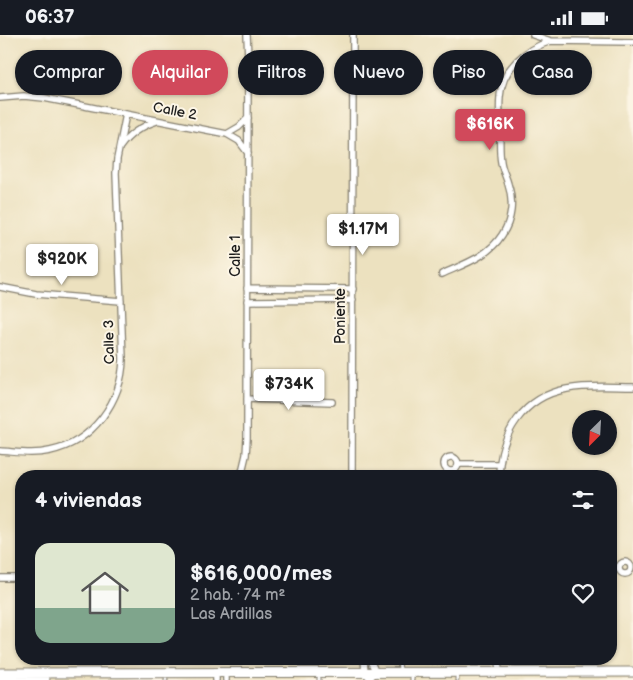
<!DOCTYPE html>
<html lang="es">
<meta charset="utf-8">
<style>
:root{--surface:#171b24;--page:#20242c;--text:#f1f3f6;--muted:#9ea1a6;--accent:#d1495b}
body{margin:0;font-family:"Balsamiq Sans",sans-serif;background:var(--page);color:var(--text);height:100vh;display:flex;flex-direction:column;font-size:19px;white-space:nowrap}
*{box-sizing:border-box;margin:0}
p{font-size:16px;color:var(--muted)}
.icon{flex:none;width:28px;height:28px;fill:none;stroke:currentColor;stroke-width:2;stroke-linecap:round;stroke-linejoin:round}
.map{position:relative;flex:1;overflow:hidden}
.sheet{position:absolute;left:15px;top:435px;width:602px;height:195px;display:flex;flex-direction:column;background:var(--surface);border-radius:20px;box-shadow:0 1px 4px #0004}
.sheet>*{flex:none}
.top-card{position:absolute;left:15px;top:15px;width:604px;height:45px;display:flex;gap:10px}
.needle{width:32px;rotate:204deg}
.buttons{position:absolute;left:572px;top:375px;display:grid;gap:10px}
.buttons a{display:grid;place-items:center;width:45px;height:45px;border-radius:50%;background:var(--surface);box-shadow:0 1px 4px #0004;font-size:25px}
.price{position:absolute;translate:-50% -42px;padding:0 11px;border-radius:5px;background:#fff;color:#222;font-size:16px;line-height:32px;filter:drop-shadow(0 1px 2px #0008)}
.price::after{content:'';position:absolute;left:50%;top:30px;width:15px;height:11px;margin-left:-8px;background:inherit;clip-path:polygon(0 0,100% 0,50% 100%)}
.price.active{background:var(--accent);color:#fff}
ul{padding:0;list-style:none}
li{display:flex;align-items:center;gap:15px;height:125px;padding:0 20px}
li span{display:grid;place-items:center;flex:none;width:140px;height:100px;border-radius:15px;color:#555}
li>.icon{margin-inline-start:auto}
span .icon{width:60px;height:60px;fill:#fffc;stroke-width:1}
li b{font-size:21px}
h2{display:flex;justify-content:space-between;align-items:center;height:60px;padding:0 20px;font-size:21px}
.pill{padding:0 18px;border-radius:22px;background:var(--surface);box-shadow:0 1px 4px #0004;font-size:18px;line-height:45px}
.pill.active{background:var(--accent);color:#fff}
.status{display:flex;justify-content:space-between;align-items:center;height:35px;padding:0 25px;background:var(--surface);direction:ltr}
.status svg{height:14px;fill:currentColor}
.map>svg:first-child{display:block}
.lines{fill:none;stroke-linecap:round;stroke-linejoin:round}
.lane-casing{stroke:#847e6e;stroke-width:5}
.street-casing{stroke:#847e6e;stroke-width:8}
.secondary-casing{stroke:#847e6e;stroke-width:11}
.lane{stroke:#fff;stroke-width:3}
.street{stroke:#fff;stroke-width:5.5}
.secondary{stroke:#fff;stroke-width:9}
.labels{text-anchor:middle;dominant-baseline:central;stroke-width:4;stroke-linejoin:round;paint-order:stroke}
.street-label{font-size:14px;fill:#1c1c1c;stroke:#fcf5e5}
</style>
<div class="status"><b>06:37</b><svg viewBox="0 0 49 12"><path d="M0 12V9h3v3zM5 12V6h3v6zM10 12V3h3v9zM15 12V0h3v12zM26 1h20v11H26zM47 4h2v5h-2z"/></svg></div>
<div class="map">
<svg width="633" height="645" viewBox="0 0 633 645">
<rect width="100%" height="100%" fill="#fcf5e5"/>
<filter id="ink" filterUnits="userSpaceOnUse"><feTurbulence type="fractalNoise" baseFrequency=".02" numOctaves="2"/><feDisplacementMap in="SourceGraphic" scale="10" xChannelSelector="R" yChannelSelector="G"/><feConvolveMatrix kernelMatrix="1 2 1 2 8 2 1 2 1" color-interpolation-filters="sRGB"/></filter>
<filter id="wash" filterUnits="userSpaceOnUse"><feTurbulence type="fractalNoise" baseFrequency=".0096" numOctaves="4" result="noise"/><feDisplacementMap in="SourceGraphic" scale="20" xChannelSelector="R" yChannelSelector="G"/><feGaussianBlur stdDeviation="1.12" result="paint"/><feColorMatrix in="noise" values="0 0 0 0 0 0 0 0 0 0 0 0 0 0 0 0 0 1.4 0 .05"/><feComposite in="paint" operator="in"/></filter>
<g filter="url(#wash)">
<rect width="100%" height="100%" fill="#ece1bf"/>
</g>
<g filter="url(#ink)">
<g class="lines">
<g class="lane-casing">
<path id="lane" d="M399 624 400 636
M319 643V645
M166 644V645
M412 645V642
M457 645V642"/>
</g>
<g class="street-casing">
<path id="street" d="M533 0 551 6 633 7
M0 63 24 61 44 63 227 99 239 106 248 118
M227 99 239 92 248 83
M120 112C129 99 142 91 157 86
M442 239C464 229 488 222 502 200 512 185 514 166 508 149 506 141 502 135 501 127 499 116 500 104 500 92 500 82 499 72 500 62 502 33 525 14 551 6
M0 252 36 259 121 266
M247 253 353 254
M247 266 353 265
M247 364 332 367
M0 416C17 417 33 420 50 416 93 407 122 366 123 324L116 138 117 124 126 79
M444 429a7 7 0 1 1 14 0a7 7 0 1 1-14 0Z
M458 429H499
M241 441 246 420 247 403 248 23 247 0
M352 441 353 0
M499 441C500 399 523 362 567 354 588 350 611 352 633 352
M619 533a6 6 0 1 1 12 0a6 6 0 1 1-12 0Z
M0 543H21
M364 624 365 638 370 643 375 638C374 632 372 628 368 624
M498 624 499 637
M226 643V645
M216 645V643"/>
</g>
<g class="secondary-casing">
<path id="secondary" d="M0 638 633 637
M0 645 45 644"/>
</g>
<use href="#lane" class="lane"/>
<use href="#street" class="street"/>
<use href="#secondary" class="secondary"/>
</g>
</g>
<g class="labels">
<g class="street-label">
<text transform="translate(175 76) rotate(11)">Calle 2</text>
<text transform="translate(235 221) rotate(-90)">Calle 1</text>
<text transform="translate(340 281) rotate(-90)">Poniente</text>
<text transform="translate(109 307) rotate(-91)">Calle 3</text>
</g>
</g>
</svg>
<div class="buttons">
<a><svg class="needle" viewBox="-14 -14 28 28"><path d="M0-13l5 13h-10z" fill="#e53935"/><path d="M0 13l5-13h-10z" fill="#9ea1a6"/></svg></a>
</div>
<b class="price active" style="left:490px;top:116px">$616K</b>
<b class="price" style="left:363px;top:221px">$1.17M</b>
<b class="price" style="left:62px;top:251px">$920K</b>
<b class="price" style="left:289px;top:376px">$734K</b>
<div class="top-card">
<a class="pill">Comprar</a>
<a class="pill active">Alquilar</a>
<a class="pill">Filtros</a>
<a class="pill">Nuevo</a>
<a class="pill">Piso</a>
<a class="pill">Casa</a>
</div>
<section class="sheet">
<h2>4 viviendas<svg class="icon" aria-label="filters" viewBox="0 0 24 24"><path d="M4 7h16M4 17h16"/><circle cx="9" cy="7" r="2"/><circle cx="15" cy="17" r="2"/></svg></h2>
<ul>
<li><span style="background:linear-gradient(#dfe7d0 65%,#7fa58c 0)"><svg class="icon" aria-label="home" viewBox="0 0 24 24"><path d="M3 11l9-7 9 7M6 9v11h12V9"/></svg></span><div><b>$616,000/mes</b><p>2 hab. · 74 m²</p><p>Las Ardillas</p></div><svg class="icon" aria-label="heart" viewBox="0 0 24 24"><path d="M12 20l-8-8c-3-5 5-10 8-4 3-6 11-1 8 4z"/></svg></li>
</ul>
</section>
</div>
